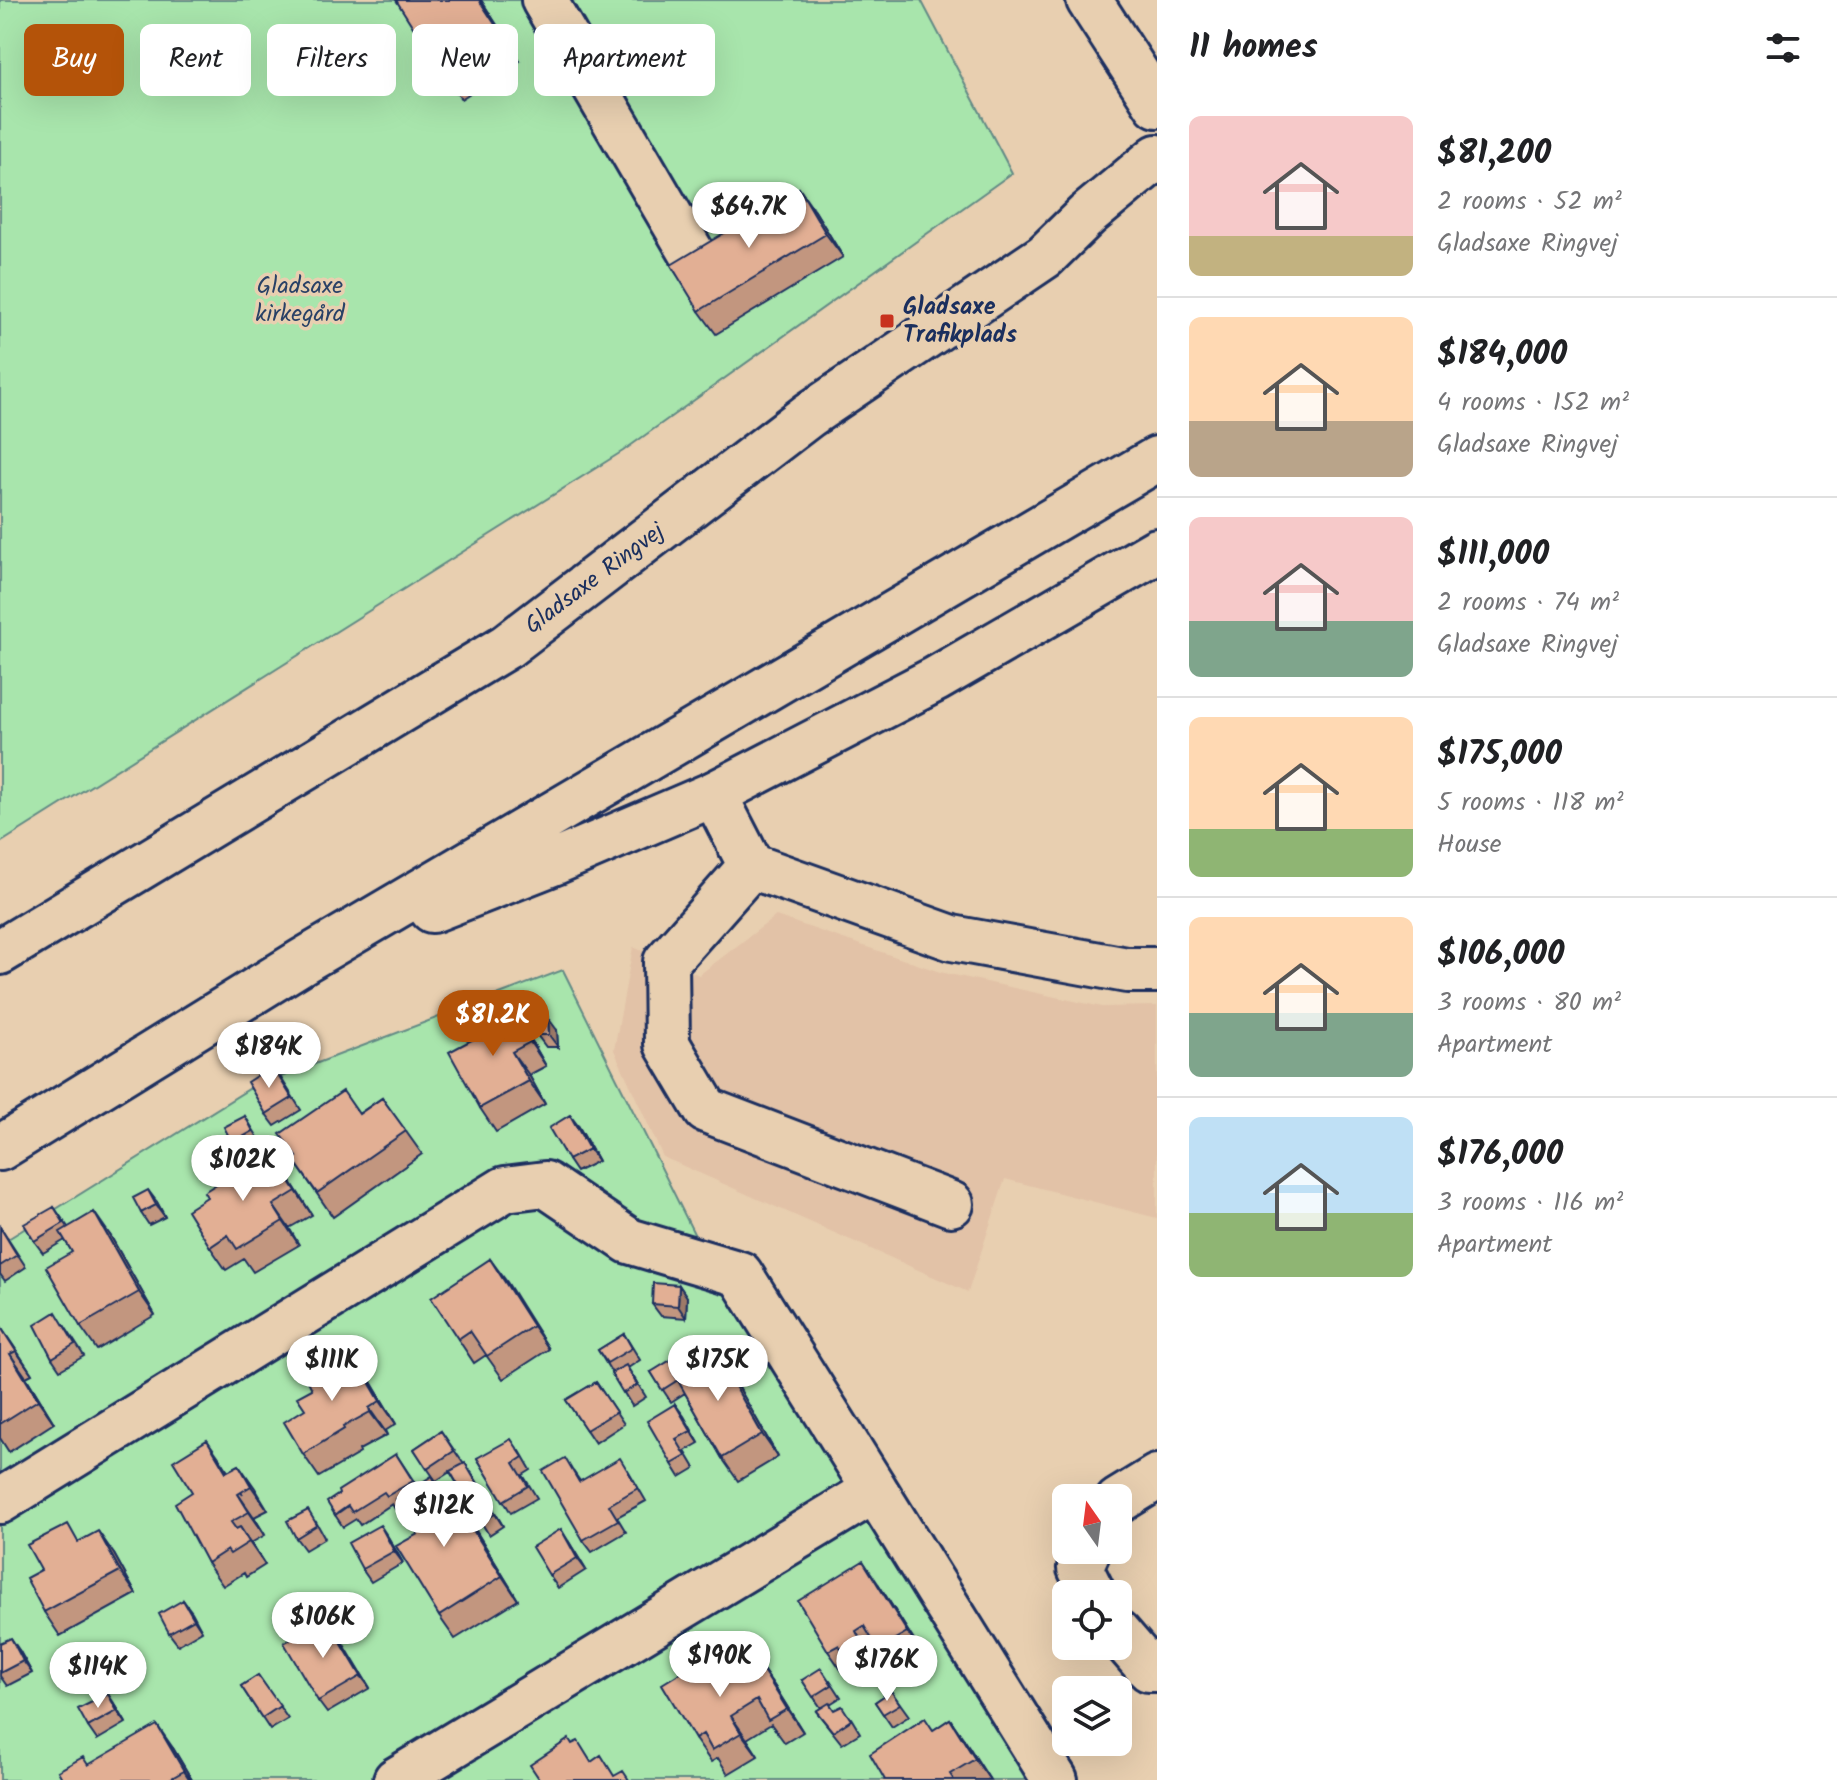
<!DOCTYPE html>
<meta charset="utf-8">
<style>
:root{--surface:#fff;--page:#f2f2f2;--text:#202124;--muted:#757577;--line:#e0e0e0;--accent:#b45309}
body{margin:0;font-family:Kalam,sans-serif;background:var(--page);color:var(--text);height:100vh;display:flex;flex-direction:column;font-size:30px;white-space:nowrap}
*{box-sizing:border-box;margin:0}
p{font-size:26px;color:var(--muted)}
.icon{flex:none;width:44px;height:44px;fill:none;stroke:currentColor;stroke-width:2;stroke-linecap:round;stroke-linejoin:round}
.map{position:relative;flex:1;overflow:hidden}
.drawer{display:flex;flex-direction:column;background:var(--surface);width:680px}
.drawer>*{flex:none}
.guide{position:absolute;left:24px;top:24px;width:760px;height:72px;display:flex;gap:16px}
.needle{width:52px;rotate:346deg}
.buttons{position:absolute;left:1052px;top:1484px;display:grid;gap:16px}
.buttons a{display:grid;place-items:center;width:80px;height:80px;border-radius:12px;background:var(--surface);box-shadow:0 8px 32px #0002;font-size:40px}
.price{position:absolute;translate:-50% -68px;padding:0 18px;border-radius:28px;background:#fff;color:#222;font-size:26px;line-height:52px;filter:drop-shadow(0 2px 4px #0008)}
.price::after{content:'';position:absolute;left:50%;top:48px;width:24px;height:18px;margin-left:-12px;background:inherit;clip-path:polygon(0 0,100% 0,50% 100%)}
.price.current{background:var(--accent);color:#fff}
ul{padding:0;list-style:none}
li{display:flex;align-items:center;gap:24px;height:200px;padding:0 32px}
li+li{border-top:2px solid var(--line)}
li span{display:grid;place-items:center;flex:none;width:224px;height:160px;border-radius:12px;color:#555}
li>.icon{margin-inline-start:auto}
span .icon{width:96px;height:96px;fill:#fffc;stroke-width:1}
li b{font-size:34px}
h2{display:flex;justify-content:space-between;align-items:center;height:96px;padding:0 32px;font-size:34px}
.tag{padding:0 28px;border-radius:12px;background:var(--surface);box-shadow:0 8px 32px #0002;font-size:28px;line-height:72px}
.tag.current{background:var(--accent);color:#fff}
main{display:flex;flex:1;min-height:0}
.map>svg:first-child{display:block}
.built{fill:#e2c2a7}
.green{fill:#a8e5ac;stroke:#628a85;stroke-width:2}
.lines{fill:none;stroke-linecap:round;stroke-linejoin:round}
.minor-casing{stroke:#1b2f5e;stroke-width:50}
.major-casing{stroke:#1b2f5e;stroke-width:50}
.minor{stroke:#e8cfb0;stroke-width:44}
.major{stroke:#e8cfb0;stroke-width:44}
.wall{fill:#c2967f;stroke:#1b2f5e;stroke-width:2}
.shaded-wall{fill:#9e7a68;stroke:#1b2f5e;stroke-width:2}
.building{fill:#e2af94;stroke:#1b2f5e;stroke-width:2}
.poi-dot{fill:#c8321e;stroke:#e8cfb0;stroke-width:3}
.labels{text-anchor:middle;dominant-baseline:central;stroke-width:7;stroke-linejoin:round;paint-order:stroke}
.park-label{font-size:24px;fill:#294166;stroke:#e8cfb0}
.poi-label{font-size:24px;font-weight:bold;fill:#1b2f5e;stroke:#e8cfb0;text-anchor:start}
.street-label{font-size:24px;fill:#1b2f5e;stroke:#e8cfb0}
</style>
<main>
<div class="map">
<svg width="1157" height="1780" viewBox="0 0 1157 1780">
<rect width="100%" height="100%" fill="#e8cfb0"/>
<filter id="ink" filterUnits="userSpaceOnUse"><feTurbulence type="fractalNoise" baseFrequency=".0125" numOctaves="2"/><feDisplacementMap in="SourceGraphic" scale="16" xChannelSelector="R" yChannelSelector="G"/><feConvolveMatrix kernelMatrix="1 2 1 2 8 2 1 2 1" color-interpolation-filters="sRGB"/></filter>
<g filter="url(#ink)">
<path class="built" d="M776 916 940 972 1102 1007 1157 1006V1218L1005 1179 968 1292 663 1157 614 1050 633 947 699 975Z"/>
<path class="green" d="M0 0H921L1012 173 623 451 0 843Z
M563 970 718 1282 1042 1780H0V1244L249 1089Z"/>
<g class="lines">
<g class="minor-casing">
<path id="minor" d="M544 0 696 260
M1089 0 1157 105
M714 794 751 866 952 938 1127 970H1157
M751 866 666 962 667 1044 706 1110 951 1204
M0 1501 505 1189 545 1184 629 1241 740 1274 875 1490
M1118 1501 1157 1477
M1088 1550 1080 1568 1093 1594
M1118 1633 1149 1669H1157
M396 1780 875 1490 1055 1780"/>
</g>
<g class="major-casing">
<path id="major" d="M432 910 555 862 714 794 936 679 1157 551
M0 952 507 646 809 415 1045 256 1087 215 1157 157
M0 1148 303 961 1157 459"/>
</g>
<use href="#minor" class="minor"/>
<use href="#major" class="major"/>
</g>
<path class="wall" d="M481 0 520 61 461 99 444 76Z
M815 211 843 257 716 334 699 311Z
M509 1005 525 1029 546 1066 529 1075 545 1104 496 1132 480 1108 481 1035Z
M557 1030 558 1047H546L537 1035Z
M281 1078 301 1110 275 1126 266 1114Z
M382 1098 422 1154 333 1217 293 1159Z
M245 1116 262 1144 241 1155 232 1143Z
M579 1127 598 1161 576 1172 568 1160Z
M286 1174 312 1215 289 1228 299 1245 253 1272 244 1259 226 1270 210 1247Z
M157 1202 165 1217 149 1225 141 1213Z
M54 1207 68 1227 110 1235 155 1315 97 1350 80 1326 72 1252 65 1240 43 1253 34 1241Z
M0 1227 26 1267 5 1281 0 1274Z
M490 1259 549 1349 503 1379 486 1355 474 1363 458 1339Z
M679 1285 687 1297 686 1318 661 1316 652 1304Z
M64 1325 84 1356 60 1370 52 1358Z
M0 1326 32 1374 26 1377 54 1423 9 1452 0 1438Z
M624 1334 640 1360 628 1368 646 1397 632 1406 598 1350Z
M352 1353 368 1377 396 1424 385 1431 387 1435 359 1450 360 1453 319 1477 303 1454 305 1409 312 1389Z
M681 1367 730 1372 778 1457 738 1481 722 1458 685 1393 671 1402 651 1372Z
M596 1382 624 1424 595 1443 566 1400Z
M675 1404 699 1443 685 1451 695 1468 680 1477 672 1464Z
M441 1431 463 1463 473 1475 503 1526 489 1535 450 1472 436 1481 414 1449Z
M520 1451 531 1470 523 1475 537 1498 511 1513 477 1458Z
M396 1454 417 1486 449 1500 455 1510 459 1508 476 1531 518 1600 455 1639 439 1616 418 1534 400 1506 395 1509 392 1504 360 1525 356 1519 343 1527 335 1515Z
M223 1463 228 1471 239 1465 268 1510 254 1517 265 1535 251 1543 265 1565 246 1577 244 1573 223 1586 207 1563 192 1492Z
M628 1470 646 1501 617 1517 626 1532 592 1552 583 1540 573 1471 580 1481Z
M316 1522 325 1538 305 1550 296 1538Z
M388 1537 403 1563 371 1582 362 1569Z
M80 1541 114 1554 136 1594 60 1636 44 1612 41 1570Z
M569 1542 586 1570 558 1588 549 1575Z
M879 1585 923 1655 894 1673 879 1650 872 1655 878 1664 859 1675 854 1668 844 1674 828 1651Z
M183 1600 202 1631 178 1645 169 1633Z
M328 1621 370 1688 327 1713 318 1701 313 1630Z
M0 1643 19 1650 32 1673 7 1686 0 1676Z
M706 1657 721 1679 743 1673 759 1664 775 1687 803 1732 785 1743 771 1724 747 1739 758 1756 728 1774 718 1758 711 1762 695 1739Z
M258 1675 288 1719 270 1730 241 1686Z
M802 1680H830L841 1697 830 1704 834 1710 851 1718 860 1733 842 1744 816 1711 821 1708Z
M891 1691 909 1716 892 1727 875 1702Z
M116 1706 126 1723 97 1740 88 1727Z
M950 1719 990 1780H885L934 1730Z
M173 1748 192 1780H63L89 1765Z"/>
<path class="shaded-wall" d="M479 0H481L520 61 504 38Z
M799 188 815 211 843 257 826 234Z
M509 1005 525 1029 546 1066 530 1042Z
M548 1018 557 1030 558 1047 549 1035Z
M512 1052 529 1075 545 1104 529 1081Z
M570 1115 579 1127 598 1161 589 1149Z
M270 1150 286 1174 312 1215 296 1191Z
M148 1190 157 1202 165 1217 156 1205Z
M273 1205 289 1228 299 1245 283 1221Z
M94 1212 110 1235 155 1315 139 1292Z
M490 1259 507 1282 549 1349 533 1326Z
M679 1285 687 1297 686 1318 678 1306Z
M0 1326 15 1348 32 1374 16 1351Z
M714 1349 730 1372 778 1457 762 1434Z
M352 1353 368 1377 396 1424 380 1401Z
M10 1354 26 1377 54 1423 38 1400Z
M675 1404 684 1416 699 1443 691 1431Z
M369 1408 385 1431 387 1435 370 1412Z
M207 1440 223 1463 243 1495 226 1472Z
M465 1463 473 1475 503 1526 495 1514Z
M239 1465 255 1488 268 1510 251 1486Z
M432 1476 449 1500 470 1535 453 1511Z
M238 1494 254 1517 265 1535 249 1512Z
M459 1508 476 1531 518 1600 502 1576Z
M380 1525 388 1537 403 1563 394 1551Z
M240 1527 256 1551 265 1565 249 1542Z
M561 1529 569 1542 586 1570 577 1558Z
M98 1531 114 1554 136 1594 120 1571Z
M863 1561 879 1585 923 1655 907 1632Z
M183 1600 192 1612 202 1631 194 1619Z
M328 1621 337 1633 370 1688 361 1676Z
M11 1638 19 1650 32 1673 23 1661Z
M759 1664 775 1687 803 1732 787 1709Z
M108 1694 116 1706 126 1723 117 1711Z
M731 1716 747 1739 758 1756 741 1733Z
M950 1719 966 1742 990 1780 975 1759Z
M157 1725 173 1748 192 1780H190L184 1771Z"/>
<path class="building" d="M396 0H479L504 38 444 76Z
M799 188 826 234 699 311 671 265Z
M509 1005 530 1042 512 1052 529 1081 480 1108 449 1052 481 1035 475 1024Z
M548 1018 549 1035H537L532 1019Z
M272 1066 292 1098 266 1114 247 1082Z
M343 1091 359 1114 382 1098 406 1131 317 1193 293 1159 297 1157 280 1134Z
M570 1115 589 1149 568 1160 549 1128Z
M245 1116 253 1131 232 1143 224 1127Z
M270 1150 296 1191 273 1205 283 1221 237 1249 228 1235 210 1247 187 1210 207 1197 204 1192Z
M148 1190 156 1205 141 1213 133 1198Z
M54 1207 64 1223 34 1241 24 1224Z
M94 1212 139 1292 80 1326 46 1267 72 1252 60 1232Z
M0 1227 17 1255 0 1266Z
M490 1259 533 1326 487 1356 470 1331 458 1339 431 1298Z
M653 1283 679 1285 678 1306 652 1304Z
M56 1312 75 1344 52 1358 35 1325Z
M0 1326 16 1351 10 1354 38 1400 0 1424Z
M624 1334 632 1348 607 1363 598 1350Z
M714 1349 762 1434 722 1458 673 1372Z
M352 1353 380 1401 369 1408 370 1412 343 1427 344 1429 303 1454 284 1422 305 1409 297 1397 312 1389 307 1379Z
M674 1358 680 1368 673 1372 678 1380 662 1390 651 1372Z
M626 1365 637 1385 623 1393 611 1373Z
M596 1382 616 1412 586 1430 566 1400Z
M675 1404 691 1431 676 1439 686 1456 672 1464 647 1421Z
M441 1431 454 1451 427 1469 414 1449Z
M511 1439 523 1457 514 1463 528 1486 503 1501 477 1458Z
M207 1440 226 1472 239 1465 251 1486 238 1494 249 1512 231 1522 236 1529 240 1527 249 1542 230 1554 227 1550 207 1563 175 1503 192 1492 173 1461Z
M396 1454 413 1481 387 1496 384 1492 352 1512 348 1506 335 1515 327 1502 339 1494 338 1491Z
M565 1458 579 1482 620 1458 638 1488 609 1505 618 1520 583 1540 543 1471Z
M465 1463 495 1514 480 1523 450 1471Z
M432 1476 453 1511 459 1508 502 1576 439 1616 396 1546 418 1534 396 1499Z
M308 1510 317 1525 296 1538 287 1521Z
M68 1524 78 1542 98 1531 120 1571 44 1612 26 1578 41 1570 27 1545Z
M380 1525 394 1551 362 1569 348 1543Z
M561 1529 577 1558 549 1575 532 1547Z
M863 1561 907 1632 878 1649 864 1626 856 1631 861 1641 843 1652 839 1645 828 1651 798 1601Z
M183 1600 194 1619 169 1633 159 1614Z
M328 1621 361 1676 318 1701 284 1643 311 1628 313 1630Z
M11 1638 23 1661 0 1673V1643Z
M706 1657 719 1680 739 1668 742 1673 759 1664 787 1709 768 1720 757 1700 731 1716 741 1733 712 1750 703 1734 695 1739 662 1684Z
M821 1668 832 1685 813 1697 802 1680Z
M258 1675 280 1706 262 1718 241 1686Z
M891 1691 900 1704 883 1714 875 1702Z
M108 1694 117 1711 88 1727 78 1709Z
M829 1703 834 1710 842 1706 851 1720 833 1732 816 1711Z
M925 1718 933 1730 950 1719 975 1759 950 1774 954 1780H885L870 1754Z
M157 1725 184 1771 168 1780H63L58 1771 83 1757 88 1765Z
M569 1739 572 1744 578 1741 591 1762 601 1755 614 1776 623 1771 629 1780H540L530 1765Z"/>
</g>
<rect class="poi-dot" x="879" y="313" width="16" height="16" rx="4"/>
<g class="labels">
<g class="park-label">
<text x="300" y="286">Gladsaxe<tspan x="300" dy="28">kirkegård</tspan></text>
</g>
<g class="poi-label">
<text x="903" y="307">Gladsaxe<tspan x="903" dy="28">Trafikplads</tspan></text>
</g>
<g class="street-label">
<text transform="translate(595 579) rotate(-37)">Gladsaxe Ringvej</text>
</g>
</g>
</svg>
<div class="buttons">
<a><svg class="needle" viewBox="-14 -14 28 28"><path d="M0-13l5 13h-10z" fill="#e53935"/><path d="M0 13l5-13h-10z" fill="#757577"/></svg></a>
<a><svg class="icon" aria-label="locate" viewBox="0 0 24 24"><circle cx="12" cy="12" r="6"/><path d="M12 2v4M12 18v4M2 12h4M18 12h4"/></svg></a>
<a><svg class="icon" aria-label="layers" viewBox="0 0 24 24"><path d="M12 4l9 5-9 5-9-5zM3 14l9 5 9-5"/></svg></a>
</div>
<b class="price" style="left:749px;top:250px">$64.7K</b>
<b class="price current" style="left:493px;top:1058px">$81.2K</b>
<b class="price" style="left:269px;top:1090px">$184K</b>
<b class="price" style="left:243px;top:1203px">$102K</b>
<b class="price" style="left:332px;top:1403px">$111K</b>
<b class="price" style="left:718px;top:1403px">$175K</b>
<b class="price" style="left:444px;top:1549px">$112K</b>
<b class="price" style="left:323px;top:1660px">$106K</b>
<b class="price" style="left:720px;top:1699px">$190K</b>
<b class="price" style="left:887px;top:1703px">$176K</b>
<b class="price" style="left:98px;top:1710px">$114K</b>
<div class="guide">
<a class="tag current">Buy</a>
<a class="tag">Rent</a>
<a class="tag">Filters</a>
<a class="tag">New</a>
<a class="tag">Apartment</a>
</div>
</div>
<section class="drawer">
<h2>11 homes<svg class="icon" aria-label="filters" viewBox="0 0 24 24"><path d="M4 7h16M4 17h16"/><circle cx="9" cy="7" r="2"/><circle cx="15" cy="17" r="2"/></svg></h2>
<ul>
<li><span style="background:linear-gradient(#f6c9c9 75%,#c2b280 0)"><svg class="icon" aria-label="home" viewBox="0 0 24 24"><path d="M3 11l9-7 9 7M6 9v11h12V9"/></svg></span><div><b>$81,200</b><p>2 rooms · 52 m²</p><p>Gladsaxe Ringvej</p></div></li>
<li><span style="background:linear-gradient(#ffd9b3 65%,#b9a48a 0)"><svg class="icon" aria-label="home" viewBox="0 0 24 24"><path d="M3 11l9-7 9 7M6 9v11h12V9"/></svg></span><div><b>$184,000</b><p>4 rooms · 152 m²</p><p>Gladsaxe Ringvej</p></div></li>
<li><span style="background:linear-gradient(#f6c9c9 65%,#7fa58c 0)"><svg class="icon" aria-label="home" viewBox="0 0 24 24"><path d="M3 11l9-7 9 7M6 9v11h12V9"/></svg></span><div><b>$111,000</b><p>2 rooms · 74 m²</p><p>Gladsaxe Ringvej</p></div></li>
<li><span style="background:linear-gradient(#ffd9b3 70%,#8fb573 0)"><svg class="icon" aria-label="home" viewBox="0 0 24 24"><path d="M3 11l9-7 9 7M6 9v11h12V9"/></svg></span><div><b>$175,000</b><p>5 rooms · 118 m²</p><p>House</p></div></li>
<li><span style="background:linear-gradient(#ffd9b3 60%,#7fa58c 0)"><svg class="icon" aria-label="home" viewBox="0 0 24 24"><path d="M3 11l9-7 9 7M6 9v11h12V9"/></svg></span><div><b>$106,000</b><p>3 rooms · 80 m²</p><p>Apartment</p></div></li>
<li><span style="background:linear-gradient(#bfe0f5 60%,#8fb573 0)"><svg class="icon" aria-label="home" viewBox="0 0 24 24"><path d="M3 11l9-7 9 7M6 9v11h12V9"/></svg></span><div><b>$176,000</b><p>3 rooms · 116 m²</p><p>Apartment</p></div></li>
</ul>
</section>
</main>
